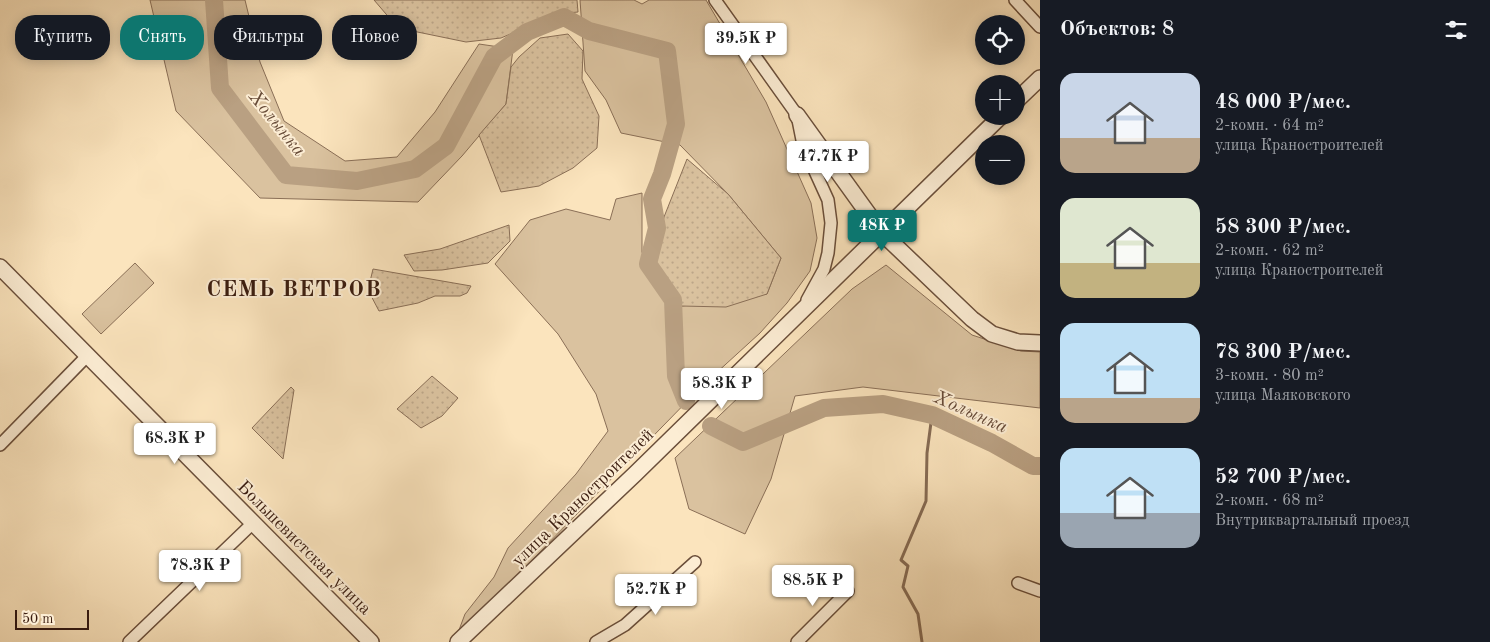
<!DOCTYPE html>
<html lang="ru">
<meta charset="utf-8">
<style>
:root{--surface:#171b24;--page:#20242c;--text:#f1f3f6;--muted:#9ea1a6;--accent:#0f766e}
body{margin:0;font-family:"Old Standard TT",serif;background:var(--page);color:var(--text);height:100vh;display:flex;flex-direction:column;font-size:19px;white-space:nowrap}
*{box-sizing:border-box;margin:0}
p{font-size:16px;color:var(--muted)}
.icon{flex:none;width:28px;height:28px;fill:none;stroke:currentColor;stroke-width:2;stroke-linecap:round;stroke-linejoin:round}
.map{position:relative;flex:1;overflow:hidden}
.drawer{display:flex;flex-direction:column;background:var(--surface);width:450px}
.drawer>*{flex:none}
.hud{position:absolute;left:15px;top:15px;width:475px;height:45px;display:flex;gap:10px}
.controls{position:absolute;left:975px;top:15px;display:grid;gap:10px}
.controls a{display:grid;place-items:center;width:50px;height:50px;border-radius:50%;background:var(--surface);box-shadow:0 2px 12px #0003;font-size:25px}
.scale{position:absolute;left:15px;bottom:12px;width:74px;box-sizing:border-box;padding-left:5px;border:2px solid #3a1c0f;border-top:0;font-size:14px;line-height:18px;white-space:nowrap;color:#3a1c0f;-webkit-text-stroke:4px #fcedd4;paint-order:stroke}
.price{position:absolute;translate:-50% -42px;padding:0 11px;border-radius:5px;background:#fff;color:#222;font-size:16px;line-height:32px;filter:drop-shadow(0 1px 2px #0008)}
.price::after{content:'';position:absolute;left:50%;top:30px;width:15px;height:11px;margin-left:-8px;background:inherit;clip-path:polygon(0 0,100% 0,50% 100%)}
.price.current{background:var(--accent);color:#fff}
ul{padding:0;list-style:none}
li{display:flex;align-items:center;gap:15px;height:125px;padding:0 20px}
li span{display:grid;place-items:center;flex:none;width:140px;height:100px;border-radius:15px;color:#555}
li>.icon{margin-inline-start:auto}
span .icon{width:60px;height:60px;fill:#fffc;stroke-width:1}
li b{font-size:21px}
h2{display:flex;justify-content:space-between;align-items:center;height:60px;padding:0 20px;font-size:21px}
.pill{padding:0 18px;border-radius:20px;background:var(--surface);box-shadow:0 2px 12px #0003;font-size:18px;line-height:45px}
.pill.current{background:var(--accent);color:#fff}
main{display:flex;flex:1;min-height:0}
.map>svg:first-child{display:block}
.grass{fill:#dac29f;stroke:#8a6f57}
.park{fill:url(#park-dots);stroke:#8a6f57}
.lines{fill:none;stroke-linecap:round;stroke-linejoin:round}
.stream{stroke:#866b54;stroke-width:3}
.river{stroke:#b9a082;stroke-width:18}
.minor-casing{stroke:#6a4e3a;stroke-width:14}
.tertiary-casing{stroke:#6a4e3a;stroke-width:18}
.minor{stroke:#fcedd4;stroke-width:11}
.tertiary{stroke:#fcedd4;stroke-width:15}
.labels{text-anchor:middle;dominant-baseline:central;stroke-width:4;stroke-linejoin:round;paint-order:stroke}
.street-label{font-size:18px;fill:#3a1c0f;stroke:#fcedd4}
.water-label{font-size:19px;font-style:italic;fill:#664a37;stroke:#fcedd4}
.district-label{font-size:22px;font-weight:bold;letter-spacing:1px;fill:#3a1c0f;stroke:#fcedd4}
</style>
<main>
<div class="map">
<svg width="1040" height="642" viewBox="0 0 1040 642">
<defs>
<pattern id="park-dots" width="8" height="8" patternUnits="userSpaceOnUse" patternTransform="scale(1.25)"><rect width="8" height="8" fill="#dac29f"/><path d="M2 2h.1M6 6h.1" fill="none" stroke="#bca688" stroke-width="1.8" stroke-linecap="round"/></pattern>
</defs>
<rect width="100%" height="100%" fill="#fbe4bd"/>
<filter id="stains"><feTurbulence type="fractalNoise" baseFrequency=".004" numOctaves="4"/><feColorMatrix values="0 0 0 0 .2 0 0 0 0 .09 0 0 0 0 .02 0 0 0 .5 -.17"/></filter>
<radialGradient id="worn" r=".72"><stop offset=".6" stop-color="#630" stop-opacity="0"/><stop offset="1" stop-color="#630" stop-opacity=".3"/></radialGradient>
<path class="grass" d="M150 0H245L260 62 284 121 345 161 397 157 435 112 479 44 513 49 506 104 462 156 418 202 260 198 176 111Z
M580 0H634L642 4 649 0H706L766 102 811 203 817 238 810 271 787 303 760 333 703 385 456 638 465 614 494 577 508 548 576 474 608 431 596 394 558 334 495 264 530 220 566 209 610 220 616 199 642 193V252L657 290 682 306 767 294 781 258 728 194 680 145 621 133 606 100 585 71Z
M135 263 154 283 101 334 82 314Z
M886 265 972 335 1021 351 1040 352V408L863 387 795 396 771 479 745 534 689 509 675 458 852 289Z"/>
<path class="park" d="M374 0H577L578 12 557 14 501 38 466 42 398 28Z
M568 34 583 51 582 79 599 116 597 148 573 168 539 186 501 192 479 135 506 104 511 67 519 57 540 38Z
M687 159 728 194 781 258 767 294 726 307 681 306 653 265 664 217Z
M509 225 510 241 488 263 442 270 414 271 404 255 440 249Z
M373 269 471 286 467 293 460 296H435L418 303 379 311 368 290Z
M432 376 458 398 442 416 421 428 397 409Z
M291 387 294 390 283 459 252 428Z"/>
<g class="lines">
<path class="stream" d="M922 642 918 614 903 587 908 566 901 560 926 501 927 453 932 415"/>
<path class="river" d="M214 0 220 88 286 175 357 181 415 169 446 146 494 57 527 32 564 17 589 31 667 51 676 124 662 174 652 199 657 228 648 264 673 300 676 376 686 401
M711 426 743 442 824 408 883 404 932 415 992 443 1033 466H1040"/>
<g class="minor-casing">
<path id="minor" d="M715 0 797 115 803 145 828 200 831 223 828 253 824 269 807 300
M1015 0 1040 27
M0 445 87 356
M1018 583 1040 591
M129 642 253 523
M596 642 625 625 695 562
M797 642 848 591"/>
</g>
<g class="tertiary-casing">
<path id="tertiary" d="M1016 101 1040 78
M797 115 882 233 972 319 992 334 1018 342 1040 343
M0 267 371 642
M458 642 635 474 1001 116"/>
</g>
<use href="#minor" class="minor"/>
<use href="#tertiary" class="tertiary"/>
</g>
<g class="labels">
<g class="street-label">
<text transform="translate(583 498) rotate(-44)">улица Краностроителей</text>
<text transform="translate(304 548) rotate(45)">Большевистская улица</text>
</g>
<g class="water-label">
<text transform="translate(276 124) rotate(51)">Холынка</text>
<text transform="translate(970 413) rotate(24)">Холынка</text>
</g>
<g class="district-label">
<text x="294" y="290">СЕМЬ ВЕТРОВ</text>
</g>
</g>
<rect width="100%" height="100%" filter="url(#stains)"/>
<rect width="100%" height="100%" fill="url(#worn)"/>
</svg>
<div class="controls">
<a><svg class="icon" aria-label="locate" viewBox="0 0 24 24"><circle cx="12" cy="12" r="6"/><path d="M12 2v4M12 18v4M2 12h4M18 12h4"/></svg></a>
<a>+</a>
<a>−</a>
</div>
<div class="scale">50 m</div>
<b class="price" style="left:746px;top:65px">39.5K ₽</b>
<b class="price" style="left:828px;top:183px">47.7K ₽</b>
<b class="price current" style="left:882px;top:252px">48K ₽</b>
<b class="price" style="left:722px;top:410px">58.3K ₽</b>
<b class="price" style="left:175px;top:465px">68.3K ₽</b>
<b class="price" style="left:200px;top:592px">78.3K ₽</b>
<b class="price" style="left:813px;top:607px">88.5K ₽</b>
<b class="price" style="left:656px;top:616px">52.7K ₽</b>
<div class="hud">
<a class="pill">Купить</a>
<a class="pill current">Снять</a>
<a class="pill">Фильтры</a>
<a class="pill">Новое</a>
</div>
</div>
<section class="drawer">
<h2>Объектов: 8<svg class="icon" aria-label="filters" viewBox="0 0 24 24"><path d="M4 7h16M4 17h16"/><circle cx="9" cy="7" r="2"/><circle cx="15" cy="17" r="2"/></svg></h2>
<ul>
<li><span style="background:linear-gradient(#c9d6e8 65%,#b9a48a 0)"><svg class="icon" aria-label="home" viewBox="0 0 24 24"><path d="M3 11l9-7 9 7M6 9v11h12V9"/></svg></span><div><b>48 000 ₽/мес.</b><p>2-комн. · 64 m²</p><p>улица Краностроителей</p></div></li>
<li><span style="background:linear-gradient(#dfe7d0 65%,#c2b280 0)"><svg class="icon" aria-label="home" viewBox="0 0 24 24"><path d="M3 11l9-7 9 7M6 9v11h12V9"/></svg></span><div><b>58 300 ₽/мес.</b><p>2-комн. · 62 m²</p><p>улица Краностроителей</p></div></li>
<li><span style="background:linear-gradient(#bfe0f5 75%,#b9a48a 0)"><svg class="icon" aria-label="home" viewBox="0 0 24 24"><path d="M3 11l9-7 9 7M6 9v11h12V9"/></svg></span><div><b>78 300 ₽/мес.</b><p>3-комн. · 80 m²</p><p>улица Маяковского</p></div></li>
<li><span style="background:linear-gradient(#bfe0f5 65%,#9aa5b1 0)"><svg class="icon" aria-label="home" viewBox="0 0 24 24"><path d="M3 11l9-7 9 7M6 9v11h12V9"/></svg></span><div><b>52 700 ₽/мес.</b><p>2-комн. · 68 m²</p><p>Внутриквартальный проезд</p></div></li>
</ul>
</section>
</main>
